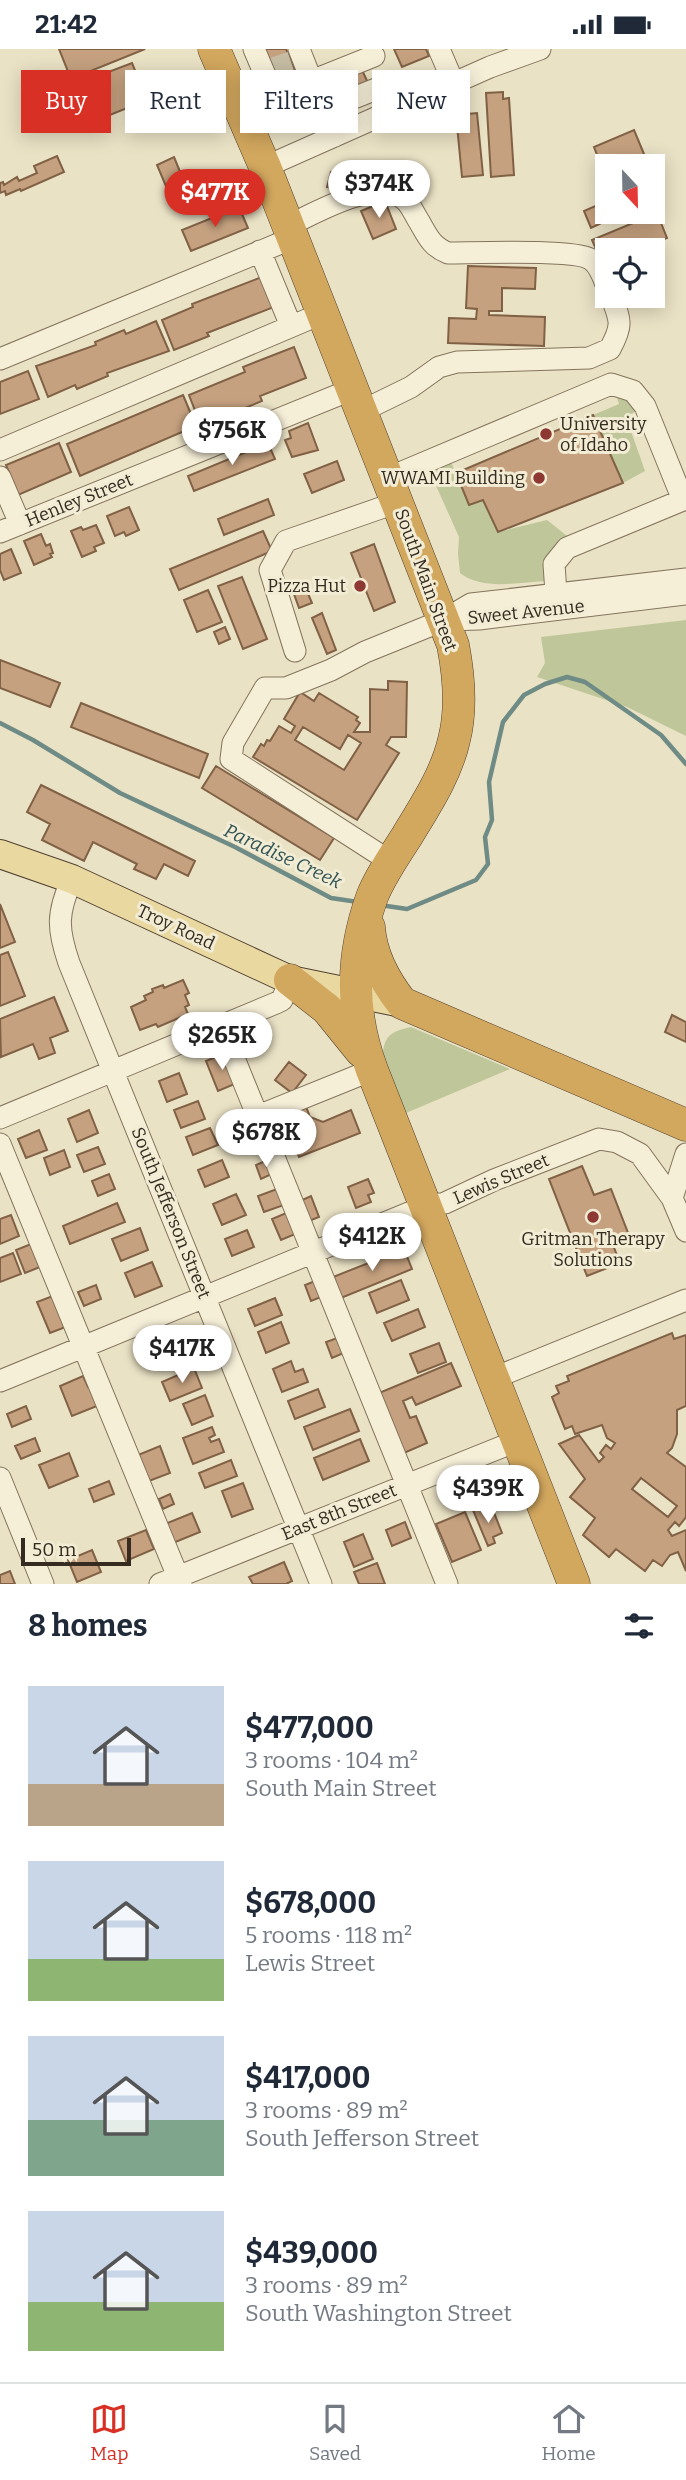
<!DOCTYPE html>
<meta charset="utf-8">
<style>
:root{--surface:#fff;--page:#f6f6f7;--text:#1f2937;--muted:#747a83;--line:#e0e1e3;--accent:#d93025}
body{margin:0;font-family:Bitter,serif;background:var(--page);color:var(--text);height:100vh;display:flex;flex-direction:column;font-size:26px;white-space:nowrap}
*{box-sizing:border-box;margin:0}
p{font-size:23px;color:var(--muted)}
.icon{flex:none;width:38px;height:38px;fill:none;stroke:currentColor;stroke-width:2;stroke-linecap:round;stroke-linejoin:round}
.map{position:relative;height:1535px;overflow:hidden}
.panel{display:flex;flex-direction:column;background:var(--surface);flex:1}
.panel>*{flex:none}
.guide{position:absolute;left:21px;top:21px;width:644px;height:63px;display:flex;gap:14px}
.needle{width:46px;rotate:158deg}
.controls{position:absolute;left:595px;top:105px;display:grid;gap:14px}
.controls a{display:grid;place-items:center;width:70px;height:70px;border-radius:0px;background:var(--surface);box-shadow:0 4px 18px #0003;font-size:35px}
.scale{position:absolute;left:21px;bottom:18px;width:110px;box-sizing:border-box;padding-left:7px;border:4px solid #352b20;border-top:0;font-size:19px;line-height:24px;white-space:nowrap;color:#352b20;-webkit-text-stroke:5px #f2ecd4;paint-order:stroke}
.price{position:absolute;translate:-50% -60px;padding:0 16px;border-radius:24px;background:#fff;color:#222;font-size:23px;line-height:46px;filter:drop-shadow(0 2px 4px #0008)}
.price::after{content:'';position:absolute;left:50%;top:42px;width:21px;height:16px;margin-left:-10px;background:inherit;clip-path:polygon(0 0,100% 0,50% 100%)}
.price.selected{background:var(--accent);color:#fff}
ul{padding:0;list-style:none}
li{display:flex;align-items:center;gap:21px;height:175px;padding:0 28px}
li span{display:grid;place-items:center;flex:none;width:196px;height:140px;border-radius:0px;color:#555}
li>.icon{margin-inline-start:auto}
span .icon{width:84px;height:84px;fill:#fffc;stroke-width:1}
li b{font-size:30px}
h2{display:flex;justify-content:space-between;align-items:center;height:84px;padding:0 28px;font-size:30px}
.chip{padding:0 24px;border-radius:0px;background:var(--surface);box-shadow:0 4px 18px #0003;font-size:24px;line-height:63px}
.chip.selected{background:var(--accent);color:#fff}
.status{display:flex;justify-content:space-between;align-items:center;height:49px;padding:0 35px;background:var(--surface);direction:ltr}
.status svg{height:19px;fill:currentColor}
.menu{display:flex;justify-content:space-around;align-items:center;height:98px;border-top:2px solid var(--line);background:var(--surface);font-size:19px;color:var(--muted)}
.menu a{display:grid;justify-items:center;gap:4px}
.menu .selected{color:var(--accent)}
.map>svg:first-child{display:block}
.green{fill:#bfc79a}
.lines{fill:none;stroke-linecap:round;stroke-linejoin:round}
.stream{stroke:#6e8b86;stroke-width:4.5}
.building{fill:#c5a17f;stroke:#816145;stroke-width:2;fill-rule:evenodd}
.minor-tunnel{stroke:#c6bda4;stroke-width:21;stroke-dasharray:21 10;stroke-linecap:butt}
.minor-casing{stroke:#84745d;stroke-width:23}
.major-casing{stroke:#524231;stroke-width:30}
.highway-casing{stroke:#524231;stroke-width:33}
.minor{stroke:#f6efd8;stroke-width:21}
.major{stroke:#ead8a1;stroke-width:28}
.highway{stroke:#d2a75e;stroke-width:32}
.poi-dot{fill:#8d3832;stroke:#f2ecd4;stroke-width:2.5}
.labels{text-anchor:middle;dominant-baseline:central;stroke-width:6;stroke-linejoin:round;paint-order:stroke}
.poi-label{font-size:18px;fill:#352b20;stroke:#f2ecd4;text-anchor:end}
.street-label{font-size:18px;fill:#352b20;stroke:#f2ecd4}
.water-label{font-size:19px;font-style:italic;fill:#305353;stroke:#f2ecd4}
</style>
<div class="status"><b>21:42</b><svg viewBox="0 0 49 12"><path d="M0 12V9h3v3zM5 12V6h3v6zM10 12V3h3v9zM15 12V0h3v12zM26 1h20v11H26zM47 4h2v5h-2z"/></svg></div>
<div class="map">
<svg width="686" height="1535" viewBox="0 0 686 1535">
<rect width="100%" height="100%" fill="#eae2c5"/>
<path class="green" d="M615 343 629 348 638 361 626 368 645 422 623 434 593 366 619 355Z
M451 413 469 456 483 451 498 483 547 471 571 490 547 532C519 533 483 542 460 524L458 505 459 488 429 421Z
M686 571V687L627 658 537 628 545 614 541 588Z
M411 978 510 1020 406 1064 383 1005C384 985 394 982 411 978Z"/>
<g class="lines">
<path class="stream" d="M0 674 33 691 120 744 235 798 331 849 358 853
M380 856 407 860 476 831 488 815 485 788 492 771 489 733 503 673 524 646 545 635 567 628 585 633 661 686 686 715"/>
</g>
<path class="building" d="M59 0H145L71 30Z
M265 0H286L299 33 281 40Z
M394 0H426L429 7 402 18Z
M132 14 147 51 110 66 95 28Z
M362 21 369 36 333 51 326 35Z
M503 43V50L509 49 514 126 491 128 486 44Z
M477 64 483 126 462 128 456 66Z
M634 81 649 117H607V131L594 98Z
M57 107 64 123 21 142 20 140 6 146 5 142 0 144V134L3 133 4 136 17 128 19 132 37 124 34 117Z
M174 108 185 135 168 142 157 116Z
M331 123 355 128 352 143 327 138Z
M385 152 396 180 373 190 361 162Z
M600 155 608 171 591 179 584 162Z
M239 158 248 179 191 202 182 181Z
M657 164 667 189 638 201H607V214L603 216 592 191Z
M468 217 536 219 535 240 502 239V262H489V266L545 268 544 297 448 294 449 269 476 270 477 260 466 259Z
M267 226 279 256 207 284 209 287 174 301 162 271 193 258 192 255Z
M156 272 169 302 107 324 108 327 77 340 75 336 48 348 36 317 96 296 95 293 124 281 126 285Z
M294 298 306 329 260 347 262 352 201 377 189 346 245 323 243 318Z
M28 322 39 350 0 365V333Z
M183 346 196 377 80 427 67 395Z
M593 366 623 434 498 483 483 451 469 456 456 424Z
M308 374 318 401 292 408 285 391 291 389 289 382Z
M59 394 71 423 18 446 6 416Z
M268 394 275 410 194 442 188 427Z
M337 412 344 431 312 444 304 425Z
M268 450 274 466 224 486 218 470Z
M129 458 139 481 126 487 124 483 115 487 107 467Z
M96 476 104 494 94 498 96 502 82 508 71 482 81 478 83 481Z
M263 482 272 502 179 541 170 520Z
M41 485 46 497 50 495 53 504 50 505 52 508 34 516 24 492Z
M374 495 395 553 374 562 351 504Z
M11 500 21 524 4 531 0 521V505Z
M242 528 267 590 243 600 218 537Z
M306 540 312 554 299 559 294 545Z
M208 541 222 573 197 583 184 551Z
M322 564 336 601 327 605 312 569Z
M225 578 230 590 219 595 214 583Z
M0 611 60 634 50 658 0 639Z
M388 632 407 633 406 688H391L386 696 399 704 357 771 253 708 261 695 264 697 267 691 270 692 279 677 291 684 295 677 284 670 300 643 314 652 319 644 358 668 356 671 360 674 354 683H370V640L388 641ZM303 678 340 700 348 686 361 694 344 721 295 691Z
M81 654 208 705 199 729 71 678Z
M216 717 334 789 320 811 202 739Z
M41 736 195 812 188 827 164 815 156 830 134 820 137 815 93 793 84 812 42 791 50 775 27 763Z
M0 855 15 893 0 899Z
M8 903 25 947 0 957V906Z
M183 931 189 944 185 946 189 956 185 958 188 965 158 978 156 975 140 981 131 958 146 951 144 947 153 943 152 940 163 936 164 939Z
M54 948 68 982 50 989 55 1004 39 1010 33 995 1 1008 0 970Z
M672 966 686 973V993L665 983Z
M225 1004 237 1034 218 1042 206 1012Z
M289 1013 306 1026 292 1044 275 1031Z
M179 1024 187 1045 167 1053 159 1032Z
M198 1052 205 1070 181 1079 174 1061Z
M304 1052 310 1068 323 1073 351 1061 360 1084 299 1108 280 1061Z
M89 1061 98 1084 77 1093 68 1070Z
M210 1079 218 1096 193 1106 186 1088Z
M39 1081 47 1101 26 1109 18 1090Z
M98 1098 105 1115 84 1123 77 1106Z
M64 1101 70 1118 50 1126 44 1109Z
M270 1110 276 1123 261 1130 256 1116Z
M222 1111 229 1128 205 1138 198 1121Z
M582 1117 594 1146 611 1140 630 1189 613 1196 620 1214 587 1227 549 1130Z
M109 1125 115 1140 98 1147 92 1132Z
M368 1130 374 1144 368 1146 371 1153 356 1159 348 1138Z
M277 1140 284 1156 264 1163 258 1147Z
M236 1145 246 1166 222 1176 213 1155Z
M311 1147 319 1168 309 1172 300 1152Z
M117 1154 125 1173 70 1195 63 1177Z
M291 1162 300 1183 281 1191 272 1170Z
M11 1166 19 1187 0 1195V1170Z
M140 1179 148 1201 121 1212 112 1190Z
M247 1181 254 1198 232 1207 225 1190Z
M36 1193 45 1216 25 1224 16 1201Z
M404 1200 412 1220 341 1249 333 1228Z
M13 1204 21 1225 0 1233V1209Z
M152 1213 162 1237 135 1248 125 1224Z
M401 1231 409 1251 377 1264 369 1244Z
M315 1232 321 1248 311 1252 305 1236Z
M96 1236 101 1250 84 1257 78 1243Z
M58 1245 71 1276 50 1284 37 1253Z
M275 1249 282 1266 255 1277 248 1260Z
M418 1260 425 1278 392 1292 384 1274Z
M281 1273 289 1294 266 1304 258 1283Z
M672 1284 674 1290 686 1286V1357L677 1361V1385L672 1399 667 1404 686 1418V1468L679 1477 675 1473 668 1481 672 1487 686 1481V1522L678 1503 670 1506 662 1517 653 1511 645 1522 616 1500 609 1508 583 1486 595 1469 570 1448 585 1430 559 1395 579 1386 599 1413 604 1408 600 1404 606 1396 611 1400 615 1394 607 1389 602 1376 575 1385 572 1377 565 1380 552 1348 559 1344 556 1337 569 1332 567 1327ZM641 1429 677 1457 668 1468 632 1440Z
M340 1288 346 1303 332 1309 326 1293Z
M181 1291 189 1311 164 1321 156 1301Z
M439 1294 446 1313 418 1324 410 1305Z
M291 1312 295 1323 303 1320 308 1333 282 1343 273 1320Z
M451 1314 461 1337 416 1356 412 1348 403 1352 410 1369 416 1367 427 1394 404 1404 379 1344Z
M194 1319 202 1339 170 1352 162 1333Z
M83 1327 88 1338 94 1335 102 1355 72 1367 60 1337Z
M318 1340 325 1358 295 1370 288 1352Z
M205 1346 213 1367 192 1376 183 1355Z
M26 1357 31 1370 12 1378 7 1365Z
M350 1360 359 1382 313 1401 304 1378Z
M212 1378 215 1386 209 1389 211 1393 219 1390 224 1403 193 1415 183 1389Z
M35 1389 40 1402 21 1410 15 1397Z
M360 1390 369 1412 323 1431 314 1409Z
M160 1397 170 1424 149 1432 138 1406Z
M69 1404 78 1427 49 1439 39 1416Z
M231 1411 237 1427 205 1439 199 1424Z
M109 1432 114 1445 94 1453 89 1440Z
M243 1434 253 1460 232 1468 222 1442Z
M170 1445 174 1455 163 1460 159 1450Z
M482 1457 485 1464 493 1461 502 1484 493 1488 495 1494 488 1497 473 1461Z
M465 1463 481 1501 452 1513 436 1475Z
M192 1464 200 1483 173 1494 165 1475Z
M405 1473 411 1489 392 1497 386 1481Z
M146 1481 154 1500 126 1512 118 1492Z
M363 1485 373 1510 354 1518 344 1493Z
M92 1501 101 1523 77 1533 68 1511Z
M284 1513 292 1532 286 1535H253L249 1528Z
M377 1514 385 1535H359L354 1523Z
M10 1522 15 1535H0V1526Z"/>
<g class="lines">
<path class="minor-tunnel" d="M273 19 291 13"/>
<g class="minor-casing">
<path id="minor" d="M254 0 274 47 374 7
M299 0 316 43
M439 0 454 35
M335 87 324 61 386 36 396 60
M265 118 490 18 540 0
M288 177C315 164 378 127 405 151 410 155 414 164 417 169 427 185 430 197 448 204 473 204 574 200 590 210 599 215 604 230 607 238
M260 202 291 277
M0 310 293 189
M362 362 411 338 439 318 457 313 589 309 610 300C623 276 621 272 611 247
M0 401 323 264
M0 428 20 475
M388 429 611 335 633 342 645 357 683 451 567 499 554 515 556 544
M0 483 353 340
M448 571 479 570 686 545
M295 602 270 521 286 492 398 453
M391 813 231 710 233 694 265 639H286L331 621 365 603 444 571 471 555 686 530
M72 830C57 864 57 879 69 914L321 1535
M221 977 447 1535
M258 1067 372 1021
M0 1069 276 954 282 951 290 931
M0 1095 181 1535
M672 1149 686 1105
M494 1329 686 1251
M0 1332 426 1157 445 1154 494 1131 599 1090 617 1093 640 1105 672 1149 686 1182
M0 1429 43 1535
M160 1535 519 1391"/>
</g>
<g class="major-casing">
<path id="major" d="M0 805 72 830 290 931 402 954"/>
</g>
<g class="highway-casing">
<path id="highway" d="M214 0 265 118 453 596C459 627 462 660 454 691 446 726 425 757 407 787 395 806 380 827 372 848 351 907 350 962 372 1021L574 1535
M369 878C371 907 384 931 402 954L686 1076
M290 931 327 960 361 1002"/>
</g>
<use href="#minor" class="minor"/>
<use href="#major" class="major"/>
<use href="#highway" class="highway"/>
</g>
<g class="poi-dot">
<circle cx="546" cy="385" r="7"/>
<circle cx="539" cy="429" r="7"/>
<circle cx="360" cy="537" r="7"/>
<circle cx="593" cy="1168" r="7"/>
</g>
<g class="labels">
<g class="poi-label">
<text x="560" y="375" text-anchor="start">University<tspan x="560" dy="21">of Idaho</tspan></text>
<text x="525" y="429">WWAMI Building</text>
<text x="346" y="537">Pizza Hut</text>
<text x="593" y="1190" text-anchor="middle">Gritman Therapy<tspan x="593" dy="21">Solutions</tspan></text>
</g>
<g class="street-label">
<text transform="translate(79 451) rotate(-22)">Henley Street</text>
<text transform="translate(426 531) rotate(70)">South Main Street</text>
<text transform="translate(526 563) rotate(-6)">Sweet Avenue</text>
<text transform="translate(176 878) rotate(25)">Troy Road</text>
<text transform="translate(501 1130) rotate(-23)">Lewis Street</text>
<text transform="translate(171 1164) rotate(68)">South Jefferson Street</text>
<text transform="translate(339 1463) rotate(-22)">East 8th Street</text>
</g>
<g class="water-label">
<text transform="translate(283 807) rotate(25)">Paradise Creek</text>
</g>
</g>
</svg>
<div class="controls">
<a><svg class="needle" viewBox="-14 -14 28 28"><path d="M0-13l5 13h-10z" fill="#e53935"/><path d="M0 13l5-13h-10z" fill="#747a83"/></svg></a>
<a><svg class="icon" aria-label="locate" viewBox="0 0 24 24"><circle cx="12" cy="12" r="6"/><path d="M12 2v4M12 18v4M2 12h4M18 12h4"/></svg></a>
</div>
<div class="scale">50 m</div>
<b class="price" style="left:379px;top:171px">$374K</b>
<b class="price selected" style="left:215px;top:180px">$477K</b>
<b class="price" style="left:232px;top:418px">$756K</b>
<b class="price" style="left:222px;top:1023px">$265K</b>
<b class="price" style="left:266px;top:1120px">$678K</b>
<b class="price" style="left:372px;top:1224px">$412K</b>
<b class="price" style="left:182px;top:1336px">$417K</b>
<b class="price" style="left:488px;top:1476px">$439K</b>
<div class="guide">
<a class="chip selected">Buy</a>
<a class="chip">Rent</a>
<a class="chip">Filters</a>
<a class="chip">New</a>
</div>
</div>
<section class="panel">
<h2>8 homes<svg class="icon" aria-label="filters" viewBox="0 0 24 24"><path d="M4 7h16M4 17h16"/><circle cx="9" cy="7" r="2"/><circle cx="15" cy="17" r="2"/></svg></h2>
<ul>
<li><span style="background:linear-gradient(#c9d6e8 70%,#b9a48a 0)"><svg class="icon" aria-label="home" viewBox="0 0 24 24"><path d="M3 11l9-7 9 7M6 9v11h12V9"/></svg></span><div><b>$477,000</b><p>3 rooms · 104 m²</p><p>South Main Street</p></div></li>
<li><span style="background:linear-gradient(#c9d6e8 70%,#8fb573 0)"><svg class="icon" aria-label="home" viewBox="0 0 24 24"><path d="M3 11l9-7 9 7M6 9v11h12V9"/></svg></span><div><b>$678,000</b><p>5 rooms · 118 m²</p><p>Lewis Street</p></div></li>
<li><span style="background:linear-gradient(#c9d6e8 60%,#7fa58c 0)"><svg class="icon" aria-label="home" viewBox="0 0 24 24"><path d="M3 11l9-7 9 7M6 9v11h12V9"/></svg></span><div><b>$417,000</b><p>3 rooms · 89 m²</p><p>South Jefferson Street</p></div></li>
<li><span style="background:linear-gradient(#c9d6e8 65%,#8fb573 0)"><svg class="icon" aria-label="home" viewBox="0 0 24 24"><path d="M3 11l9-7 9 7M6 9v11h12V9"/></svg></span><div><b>$439,000</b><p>3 rooms · 89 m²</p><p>South Washington Street</p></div></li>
</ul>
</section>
<nav class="menu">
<a class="selected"><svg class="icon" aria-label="map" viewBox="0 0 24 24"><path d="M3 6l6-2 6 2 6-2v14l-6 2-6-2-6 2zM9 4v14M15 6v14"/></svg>Map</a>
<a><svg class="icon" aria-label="saved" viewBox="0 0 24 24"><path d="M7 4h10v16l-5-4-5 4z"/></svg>Saved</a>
<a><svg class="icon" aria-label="home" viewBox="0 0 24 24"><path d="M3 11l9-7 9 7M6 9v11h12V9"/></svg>Home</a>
</nav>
